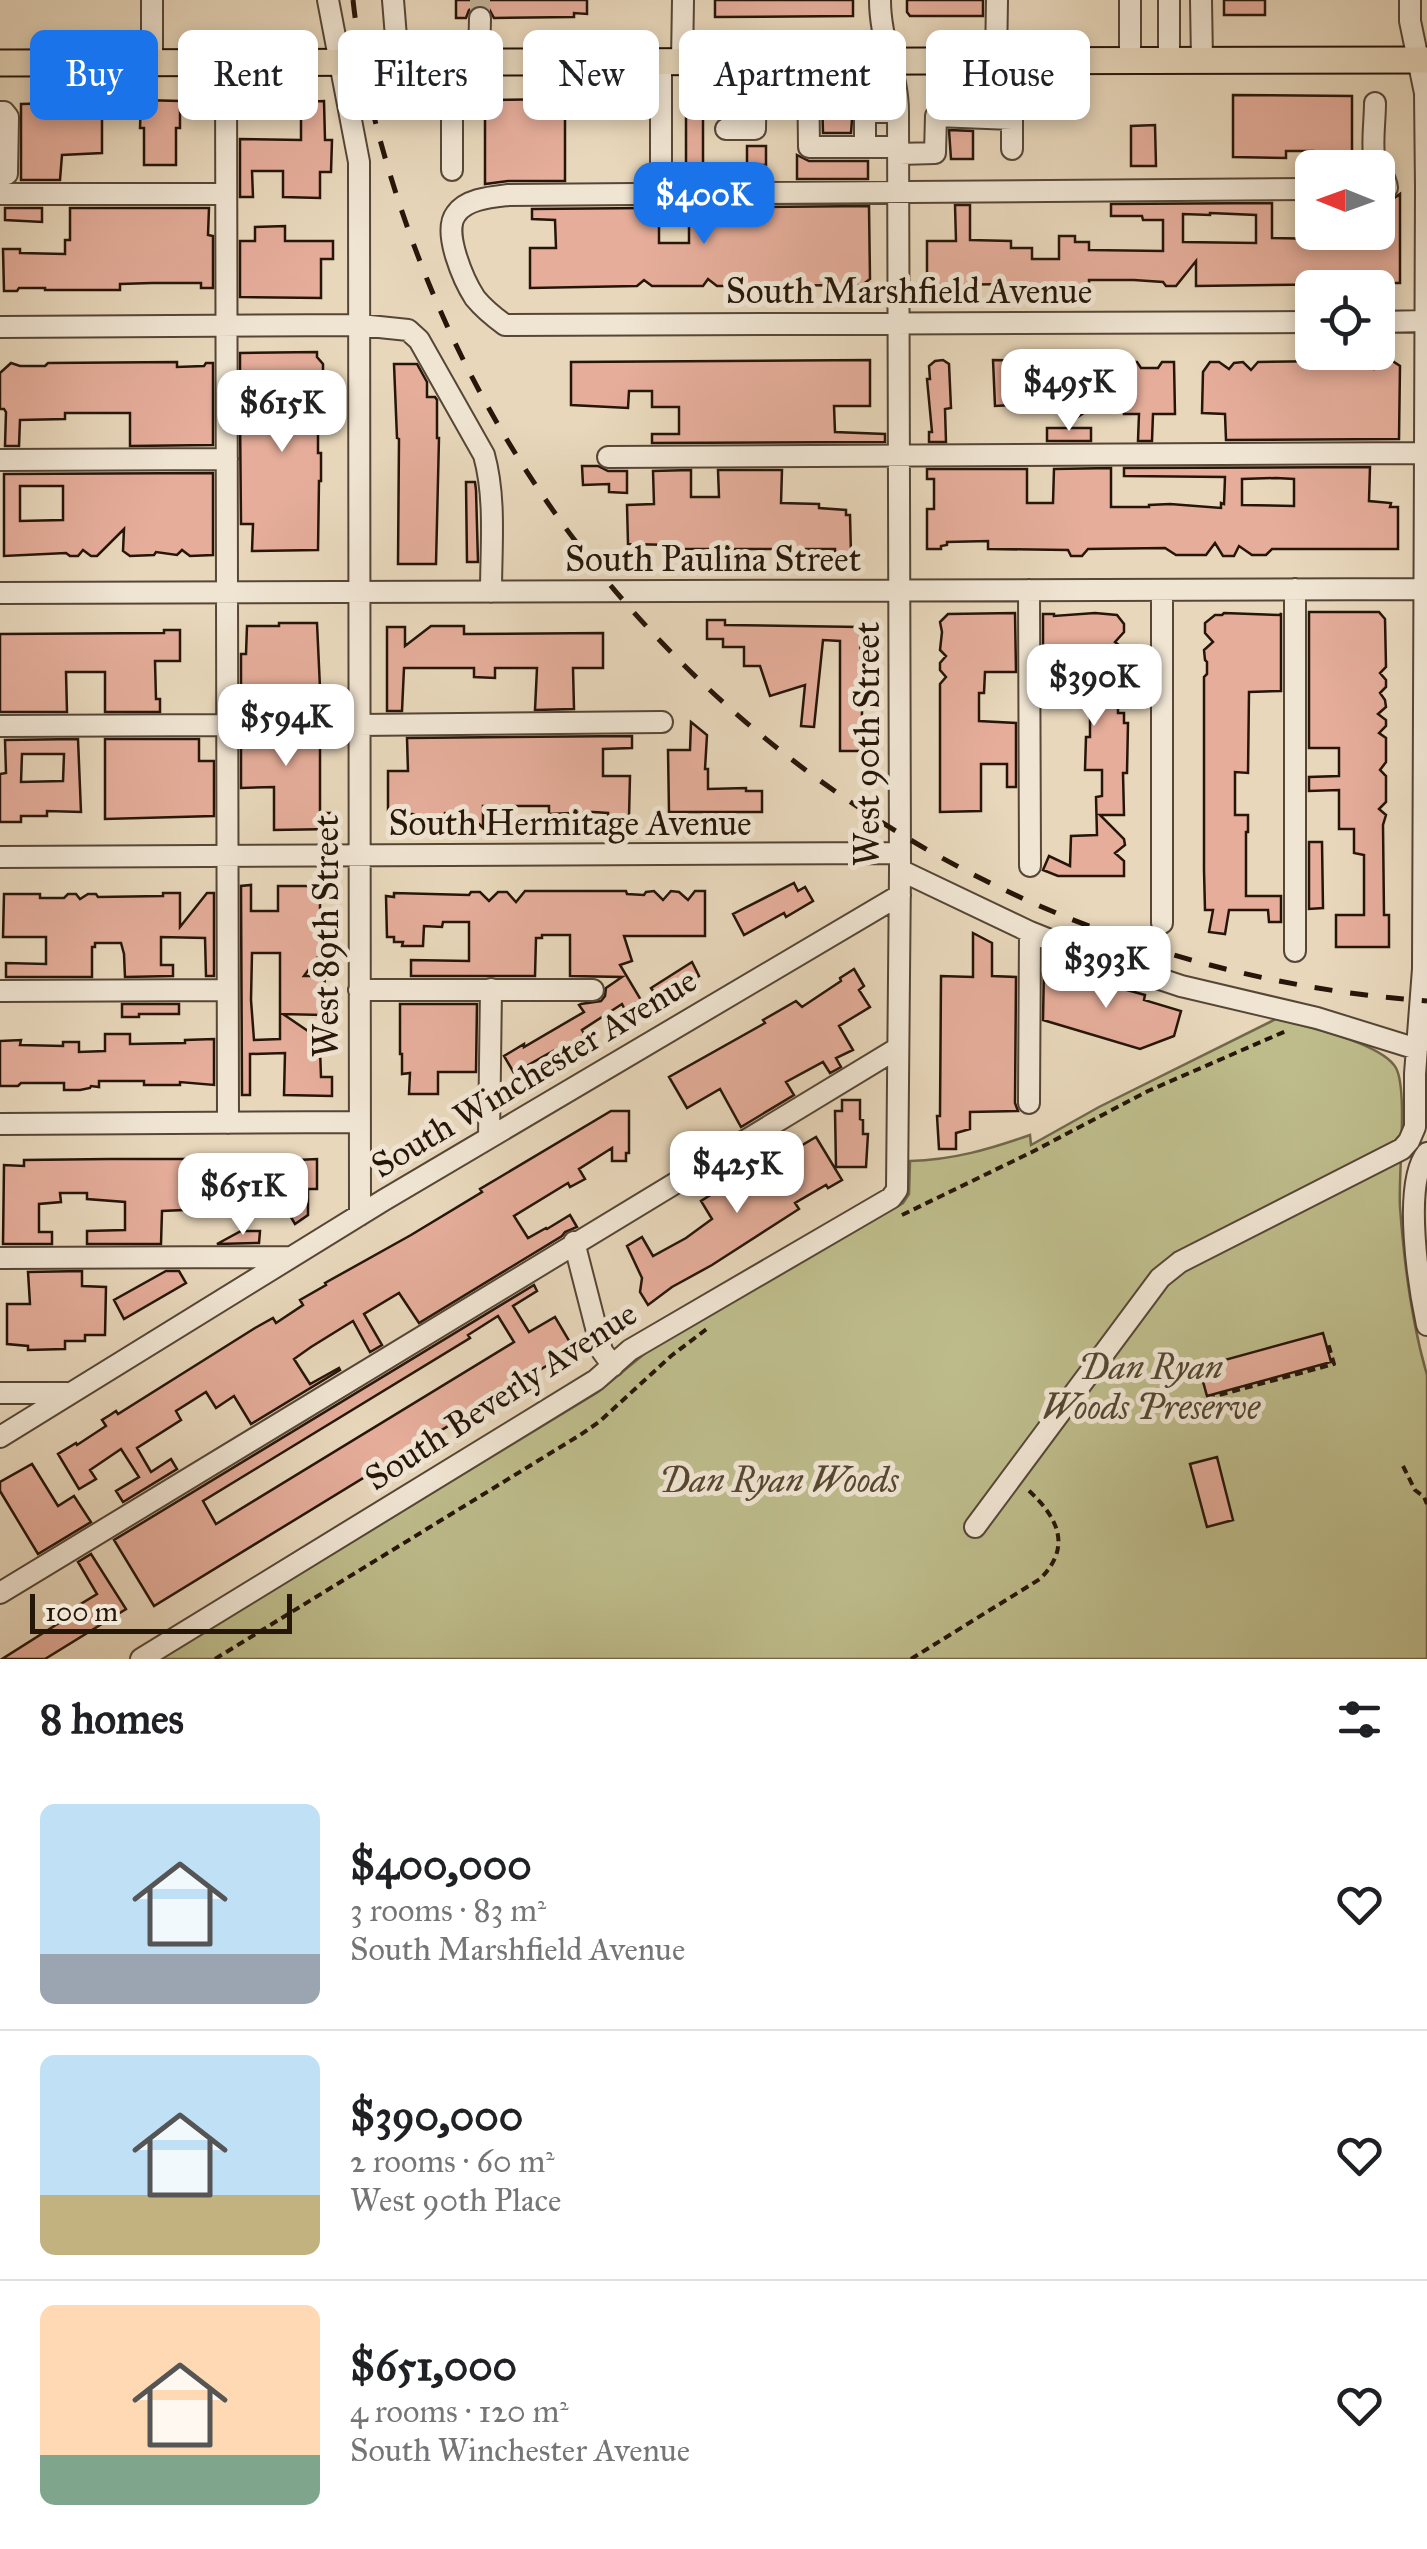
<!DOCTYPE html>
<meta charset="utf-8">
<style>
:root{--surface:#fff;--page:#f6f6f6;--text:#202124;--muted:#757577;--line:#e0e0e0;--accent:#1a73e8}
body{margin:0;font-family:"IM FELL Great Primer",serif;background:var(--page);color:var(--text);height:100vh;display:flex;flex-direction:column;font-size:38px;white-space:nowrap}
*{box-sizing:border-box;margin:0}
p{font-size:32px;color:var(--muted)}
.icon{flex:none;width:55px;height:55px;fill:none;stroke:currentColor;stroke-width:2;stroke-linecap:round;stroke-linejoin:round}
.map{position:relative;height:1659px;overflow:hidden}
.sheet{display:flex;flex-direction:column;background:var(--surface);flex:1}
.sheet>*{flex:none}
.hud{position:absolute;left:30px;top:30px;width:1368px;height:90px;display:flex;gap:20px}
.needle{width:65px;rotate:271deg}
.tools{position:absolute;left:1295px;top:150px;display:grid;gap:20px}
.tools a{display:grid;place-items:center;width:100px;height:100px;border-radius:15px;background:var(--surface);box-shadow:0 5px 15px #0003;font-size:50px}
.scale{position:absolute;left:30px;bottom:25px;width:262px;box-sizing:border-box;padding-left:10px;border:5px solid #261509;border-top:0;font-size:28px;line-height:35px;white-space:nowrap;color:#261509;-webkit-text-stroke:8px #f0e5d3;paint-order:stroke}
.price{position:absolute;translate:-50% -85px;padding:0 22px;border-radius:20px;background:#fff;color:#222;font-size:32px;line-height:65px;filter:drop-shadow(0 2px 5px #0008)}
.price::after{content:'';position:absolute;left:50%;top:60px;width:30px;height:22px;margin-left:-15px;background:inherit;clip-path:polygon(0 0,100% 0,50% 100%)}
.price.selected{background:var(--accent);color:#fff}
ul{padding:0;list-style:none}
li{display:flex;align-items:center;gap:30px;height:250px;padding:0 40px}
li+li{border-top:2px solid var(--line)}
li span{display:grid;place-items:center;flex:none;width:280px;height:200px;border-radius:15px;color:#555}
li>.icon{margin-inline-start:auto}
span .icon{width:120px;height:120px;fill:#fffc;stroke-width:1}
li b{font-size:42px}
h2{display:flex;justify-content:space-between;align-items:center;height:120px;padding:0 40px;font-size:42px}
.pill{padding:0 35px;border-radius:15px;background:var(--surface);box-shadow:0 5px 15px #0003;font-size:35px;line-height:90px}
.pill.selected{background:var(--accent);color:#fff}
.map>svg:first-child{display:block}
.green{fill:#bebc8b;stroke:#72684a;stroke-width:2.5}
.building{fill:#e5ad9a;stroke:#261509;stroke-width:2.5;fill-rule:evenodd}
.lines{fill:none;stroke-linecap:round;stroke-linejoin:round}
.minor-tunnel{stroke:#c1b097;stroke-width:20;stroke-dasharray:20 10;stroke-linecap:butt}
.minor-casing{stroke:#564636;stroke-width:24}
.major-casing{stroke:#261509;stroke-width:29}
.path{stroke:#261509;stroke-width:4;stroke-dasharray:8 5;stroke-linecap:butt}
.minor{stroke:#f0e5d3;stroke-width:20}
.major{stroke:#e8d7bb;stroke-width:25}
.rail{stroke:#261509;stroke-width:5;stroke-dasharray:18 18;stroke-linecap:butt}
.labels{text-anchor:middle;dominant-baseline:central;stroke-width:10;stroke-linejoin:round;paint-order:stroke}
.street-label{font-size:35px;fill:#261509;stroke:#f0e5d3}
.park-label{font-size:35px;font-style:italic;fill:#544730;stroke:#f0e5d3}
</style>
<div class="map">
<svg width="1427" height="1659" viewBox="0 0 1427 1659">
<rect width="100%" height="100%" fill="#e8d7bb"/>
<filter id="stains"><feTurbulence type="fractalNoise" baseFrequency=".002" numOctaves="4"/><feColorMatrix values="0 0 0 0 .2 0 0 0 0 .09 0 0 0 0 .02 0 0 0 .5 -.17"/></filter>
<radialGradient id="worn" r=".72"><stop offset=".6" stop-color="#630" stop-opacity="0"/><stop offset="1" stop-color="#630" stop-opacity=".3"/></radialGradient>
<path class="green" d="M1276 1019C1303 1025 1382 1043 1396 1068 1408 1090 1398 1177 1400 1207 1404 1263 1411 1320 1427 1375V1659H159L598 1392 649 1350 903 1203 909 1194 910 1161C953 1160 990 1149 1030 1135L1031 1145 1099 1107Z"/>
<path class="building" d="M456 0H587V14L574 13V17L494 18 488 7 479 4 469 10 466 18H456Z
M715 0H853V16L715 17Z
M907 0H983V16H910L907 12Z
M1224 0H1265V15H1224Z
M1233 95 1352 96V156H1347V168H1313V151H1286V158L1233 157Z
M686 98H703V180H698L686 168Z
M822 98H863L853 106 851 133H823Z
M565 99V181H508L485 184V100Z
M141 100 180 101V128H176V165H144V128H140Z
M324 101 325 140H332L331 172H320V198L283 197V171H252L253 197H240V139L301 140V102Z
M102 102V153L62 155 60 180H21V104Z
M1155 125 1156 166H1131V126Z
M949 130 973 131V159H951Z
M747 146H766V165H747Z
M797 155 809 161H868V179H797Z
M1400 194V283H1374L1372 286 1361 284 1196 286V261L1176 286H1166L1163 282 1134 280H1089V289L1024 288V284L927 285V241H956L955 205H970V240L1011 241V248H1032V259H1059V236H1075V242H1089V250L1163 251V220H1143L1142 216H1111V204L1272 203V238L1380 240 1379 235H1382L1383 201H1390ZM1210 213 1256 215V243L1183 242V214L1210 215Z
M869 206 870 279 862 285 717 286 708 279 703 286H652L644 280 637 286 530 288V248H556L555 220 532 219V209ZM659 215 689 216V243H659Z
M5 208H42V222L5 220Z
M70 208H209L208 235 213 236V288H201V283H152L120 284V290H45V288H19L17 291H4L3 249H20V253L65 254V240H70Z
M285 226V241H333V259H321V298L240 297V241H255V227Z
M317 352V357L323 364V371L318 376 323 382V388L318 393V453H321V481H319L318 550 252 551 253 524H241L240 414 291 410 290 382H240V353Z
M870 360V406H834L835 432 885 434V442L652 443V434H679V407H652V391H629L628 408 571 405V362Z
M943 360 949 364 951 408 945 409 946 442H929V432H932L927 379H930L929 366 935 361Z
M993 360 1080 362 1091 365V408L1073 420 1074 385H1039V401H1012V405L995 406Z
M1366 360 1374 369 1383 360H1391L1400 366 1399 439 1226 440 1225 414 1202 413 1203 372 1210 362H1219L1229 369 1234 363 1243 362 1251 370 1258 362 1330 361 1335 368 1343 361Z
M177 362V367L204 366 206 363H213V445L130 446V413H65V419L20 420 19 446H5L6 412 4 409H0V373L11 363 20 366H45L48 363Z
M1128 362H1137L1141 368H1158L1162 362H1174L1175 414H1153L1152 441H1138L1139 414H1124V367Z
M394 364H417L427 382V397H435L437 400V438H439L436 564H398L399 439 397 438Z
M1047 428H1091V441H1047Z
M582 466H598L608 471H627V493L609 492V484L583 485Z
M1370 467 1369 501 1391 503 1390 507H1398V549H1272L1266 555H1252L1239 546 1234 556H1223L1215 543 1206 555H1176L1165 548 1088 549 1082 556H1071L1068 550 988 549V541L947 542V545L941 546V549H927V509H934V479H927V469H1027V503H1053L1054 469 1111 468V507H1149V505L1170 504 1221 508V503L1224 504 1225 477 1124 476V468ZM1276 478 1294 479V506L1242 505V479Z
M691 470V497H719L718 470H782L781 503 819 504V508L846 510V515H850L851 554H835V549H677L673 545 628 544 627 505 654 504 653 471Z
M213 473V555L190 556 182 550 177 555 156 552 154 555 130 556 123 551 124 529 97 556H91L83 550 78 556H70L66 553 4 556V474ZM20 486H63V520L20 521Z
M466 482H475L476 490 478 562H467Z
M1309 612H1379L1385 619 1386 667 1380 673 1386 680V687L1380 693 1385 700 1386 707 1378 714 1386 720V726L1379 733 1386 738V762L1380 770 1386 776V802L1379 809 1386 815 1383 825 1384 915H1389V947H1336V915H1364V855L1354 853V829H1339V790L1309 791V777L1339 776V748H1309Z
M1015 613 1016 672H985L984 693H979V721L1016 723V787H1007V764H981V811L940 812V684L946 677 940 670V663L946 656 940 650 942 632 940 622 948 614Z
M1095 613 1117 615 1124 624V632L1115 642 1125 650 1124 660 1115 669 1124 678 1123 688 1118 693V713H1124V723H1128L1127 773H1123L1124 815H1100L1124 839 1125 845 1115 853 1124 861V876H1058L1043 870 1049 856 1070 866 1071 836 1097 835 1096 797 1102 796V770H1085L1086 737H1090V691L1070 690V666L1043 665V614H1054V616Z
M1224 613 1280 615 1281 613V691L1249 692 1248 773 1235 772V815H1248V832H1246V896H1281V922H1269L1268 910H1229L1225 934 1209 932 1213 910H1205L1204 870V677L1207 674V662L1205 660 1204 650 1213 642 1205 633V623L1215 615H1222Z
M707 620H725V625L860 627 861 678H870L871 693 862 694V751H840V641L823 640 814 727 801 726 805 685 770 696 760 666H744V647H723V639H707Z
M279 623H317L320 688 241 690V654H246L247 626H279Z
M431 626H464V634L603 633V668H573L574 709 535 710 537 668H495V678L474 677V668H404L402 711H387V627H405V646Z
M164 630H180V661H155L156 699H160V712H105V672H66L67 712H0V634L164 633Z
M241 713H249V719H320V813H332V829L274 830V787L241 788Z
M691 722 707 735 705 769H708V789L746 788V791H762V812H669L668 750H690Z
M632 736V748L603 749V776H630L629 816H608V813L593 812 549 814V806H483V828L471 816 457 819 445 813 440 819 412 814H388V771H408L407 738Z
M78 739 81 812 47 811V816H21V822H0V774L6 773 5 740ZM22 754H64L63 781 21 782Z
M105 739H199V761H214V816L105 819Z
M1309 842H1322L1323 908 1309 909Z
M794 883 798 891 805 887 813 901 786 917 784 913 744 935 733 914Z
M251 885V911H278V886H320V936L323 950 304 976H325L323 1015 283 1014 327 1044 320 1049 321 1077H332V1096L284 1095 285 1053 250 1054V1095H242L241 886ZM252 953H280V1039L254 1040 251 1000Z
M525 891H626L627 894 644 895 646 892 654 891 663 900 671 891 679 892 688 900 695 891H705V936H624L632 961 620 965 641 1000 625 1010 622 1004 582 1030 585 1035 568 1045 554 1053 553 1051 514 1073 504 1056 524 1044V1047L584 1012 579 1005 581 1004 601 1001 605 996 606 988 622 977 570 976V935H542V938H536L535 976H411V960L469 961V922H443L442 927 424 926 423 946H402L403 942H394V937H387L386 896 394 897V893L469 895 471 892H480L489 901 498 892H507L516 902Z
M163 893H180V927L207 893H214V976H206L205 938 161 937V965H173V976L125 977 124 954 121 943H95V947H92V977H6V963L46 964V937H3L4 894H40V898H64L68 894H76L80 899 88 894H96L98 897 163 896Z
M973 933 992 943V976L1016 977 1015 1103 1018 1111 970 1112V1129L956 1133V1149H939L937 1116H940L941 976 973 977Z
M692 962 699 976 659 999 651 988Z
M1044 967 1145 995 1144 1000 1181 1011 1174 1036 1140 1049 1043 1020Z
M854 969 864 986 859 990 870 1007 839 1026 853 1050 836 1058 841 1067 830 1073 823 1062 786 1082 794 1095 741 1127 720 1089 687 1108 669 1077 765 1023 763 1020 796 1001 802 1007 841 981 840 978Z
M122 1004H179V1014H139V1017H122Z
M400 1004H477L476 1072H438V1094H409L410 1073 402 1074V1054H400Z
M105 1034H130V1044L185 1043V1040L214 1039V1085L180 1082V1085H144V1081H99V1087L91 1086 90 1088 80 1090H64V1083H21L18 1086H0V1041L21 1040 20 1045 63 1046V1042H79V1052L105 1051Z
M842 1100H860V1119L863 1120V1134H868L866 1167H836L835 1111H842Z
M611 1111H629V1153H626V1161H612V1148L579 1169 585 1179 570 1187 568 1183 514 1216 528 1238 546 1228 547 1229 570 1215 577 1227 565 1232 562 1236 419 1323 399 1293 364 1314 382 1345 370 1352 353 1321 311 1347 294 1359 310 1384 339 1368 340 1370 251 1424 234 1396 216 1408 206 1392 176 1411 181 1420 137 1448 151 1472 171 1459 177 1469 123 1502 116 1491 139 1477 121 1449 90 1470 96 1479 79 1489 58 1454 76 1443 77 1445 106 1426 102 1420 110 1415 116 1411 118 1414 255 1328 273 1318 276 1323 303 1305 300 1300 326 1285 325 1283 411 1235 482 1192 480 1189Z
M816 1137 842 1180 828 1188 826 1185 795 1203 799 1209 712 1265 672 1287 648 1305 640 1292 642 1278 627 1246 642 1237 653 1256 686 1238 712 1219 701 1201 749 1171 745 1164 759 1155 765 1167Z
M110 1159H205V1162H235V1169L287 1168V1166H297V1160L317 1159V1189H308V1215L295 1224 282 1202 205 1201 206 1209 162 1211 161 1244H87V1231L125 1230V1202L87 1199V1193H60L61 1202 39 1204V1232H52V1244H3L4 1165 24 1166V1160Z
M241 1231H260L259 1243 217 1244Z
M82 1271V1286L106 1287 105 1335H85V1341H65V1349L28 1350V1346L7 1344V1304H30L28 1272Z
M166 1271H179L186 1283 124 1319 114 1300Z
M534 1285 537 1291 513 1306 529 1332 555 1317 574 1349 154 1606 114 1540ZM498 1316 514 1342 216 1524 203 1501 470 1338 468 1335Z
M1323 1333 1331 1362 1207 1396 1199 1367Z
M1217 1457 1233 1520 1207 1527 1190 1464Z
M32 1464 58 1506 74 1496 91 1522 38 1554 0 1491V1482Z
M91 1554 126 1609 45 1659H2L81 1609 79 1605 97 1594 78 1562Z"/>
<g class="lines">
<path class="minor-tunnel" d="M480 18V0"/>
<g class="minor-casing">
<path id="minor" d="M152 0V63
M328 0 359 162 360 1215
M393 0 398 62
M1130 0V60
M1201 0 1202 60
M1169 60V0
M661 61V177
M682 61 683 0
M808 61 809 147H899
M996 61 997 0
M452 62V170
M479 62 480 18
M226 63 228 1123
M1375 103C1375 120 1372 140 1374 157 1376 169 1386 175 1387 188
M0 112H4L8 117 7 174 0 175
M726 129H755L756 61
M865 147V112H898
M899 154 935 153 936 116 1012 119V149
M1312 189 508 195C491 197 466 199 456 214 442 232 464 281 475 298 484 309 494 317 505 325L1312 322
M0 194H226
M1378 322 1427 321
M0 327 360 325 408 330 419 340 484 455C496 498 491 547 491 592
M608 457 1427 453
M0 460 227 459
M1295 589V951
M1029 590 1030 866
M1162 590V923
M0 593 1427 589
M359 725 662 722
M0 726 227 725
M0 857 900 853
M900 870 1030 932 1085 954 1181 986 1317 1018 1417 1049
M359 990H593
M0 991 227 990
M1029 1103 1030 932
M0 1124 359 1122
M489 1138 491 989
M1427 1153C1402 1184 1419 1287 1427 1325
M574 1242 602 1351 613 1366
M0 1258 291 1257
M0 1393H67
M0 1437 384 1200 900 895
M975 1527 1160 1278 1180 1262 1402 1149 1409 1141 1415 1127V1074L1423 969 1426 188 1425 93 1410 21V0
M0 1593 898 1048
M141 1659 596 1380 630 1350 891 1198 897 1190 900 870 898 112C898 74 880 41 880 0"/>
</g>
<g class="major-casing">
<path id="major" d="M0 63 1427 60"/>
</g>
<path class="path" d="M902 1215 1032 1152 1148 1091 1286 1031
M1182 1405 1334 1364 1328 1343
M1403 1466 1415 1490 1424 1497 1427 1504
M215 1659 580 1435 599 1422 671 1356 708 1328
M911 1659 1040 1579C1074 1545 1056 1515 1026 1488"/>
<use href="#minor" class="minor"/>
<use href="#major" class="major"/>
<path class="rail" d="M353 0C362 82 384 163 412 240 569 673 968 968 1427 1001"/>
</g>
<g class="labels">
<g class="street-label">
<text x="909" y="291">South Marshfield Avenue</text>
<text x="713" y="559">South Paulina Street</text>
<text transform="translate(867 744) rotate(-90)">West 90th Street</text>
<text x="570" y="823">South Hermitage Avenue</text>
<text transform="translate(326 936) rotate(-90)">West 89th Street</text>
<text transform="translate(534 1073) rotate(-31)">South Winchester Avenue</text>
<text transform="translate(501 1396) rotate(-33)">South Beverly Avenue</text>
</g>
<g class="park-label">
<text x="1151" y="1367">Dan Ryan<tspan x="1151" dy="40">Woods Preserve</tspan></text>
<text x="779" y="1480">Dan Ryan Woods</text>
</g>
</g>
<rect width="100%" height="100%" filter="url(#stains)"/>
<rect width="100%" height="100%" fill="url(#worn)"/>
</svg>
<div class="tools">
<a><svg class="needle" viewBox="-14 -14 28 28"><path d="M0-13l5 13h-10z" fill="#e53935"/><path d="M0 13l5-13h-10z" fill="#757577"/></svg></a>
<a><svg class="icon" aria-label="locate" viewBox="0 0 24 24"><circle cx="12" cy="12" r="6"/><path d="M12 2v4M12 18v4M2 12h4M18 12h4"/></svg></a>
</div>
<div class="scale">100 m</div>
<b class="price selected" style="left:704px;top:247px">$400K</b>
<b class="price" style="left:1069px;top:434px">$495K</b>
<b class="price" style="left:282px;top:455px">$615K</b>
<b class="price" style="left:1094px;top:729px">$390K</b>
<b class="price" style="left:286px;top:769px">$594K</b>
<b class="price" style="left:1106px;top:1011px">$393K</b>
<b class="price" style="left:737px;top:1216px">$425K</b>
<b class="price" style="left:243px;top:1238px">$651K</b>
<div class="hud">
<a class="pill selected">Buy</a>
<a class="pill">Rent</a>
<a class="pill">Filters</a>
<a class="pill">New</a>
<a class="pill">Apartment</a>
<a class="pill">House</a>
</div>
</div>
<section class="sheet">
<h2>8 homes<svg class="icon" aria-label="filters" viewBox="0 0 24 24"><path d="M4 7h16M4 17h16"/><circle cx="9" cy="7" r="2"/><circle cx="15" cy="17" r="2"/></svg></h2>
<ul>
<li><span style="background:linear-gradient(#bfe0f5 75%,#9aa5b1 0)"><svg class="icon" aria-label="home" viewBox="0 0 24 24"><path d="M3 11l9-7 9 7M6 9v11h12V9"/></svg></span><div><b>$400,000</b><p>3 rooms · 83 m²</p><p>South Marshfield Avenue</p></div><svg class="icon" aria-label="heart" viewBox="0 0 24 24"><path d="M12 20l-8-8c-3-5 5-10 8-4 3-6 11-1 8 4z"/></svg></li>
<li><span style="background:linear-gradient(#bfe0f5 70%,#c2b280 0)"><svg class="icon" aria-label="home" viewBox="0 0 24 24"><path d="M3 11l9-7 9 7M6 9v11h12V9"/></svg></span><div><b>$390,000</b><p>2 rooms · 60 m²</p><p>West 90th Place</p></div><svg class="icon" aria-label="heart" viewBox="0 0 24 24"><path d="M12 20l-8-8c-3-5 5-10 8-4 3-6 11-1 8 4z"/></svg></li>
<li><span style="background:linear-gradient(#ffd9b3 75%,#7fa58c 0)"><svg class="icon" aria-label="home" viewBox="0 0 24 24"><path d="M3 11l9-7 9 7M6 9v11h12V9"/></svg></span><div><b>$651,000</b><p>4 rooms · 120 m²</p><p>South Winchester Avenue</p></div><svg class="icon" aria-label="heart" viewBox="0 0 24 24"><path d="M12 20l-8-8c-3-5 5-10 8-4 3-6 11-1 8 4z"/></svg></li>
</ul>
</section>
